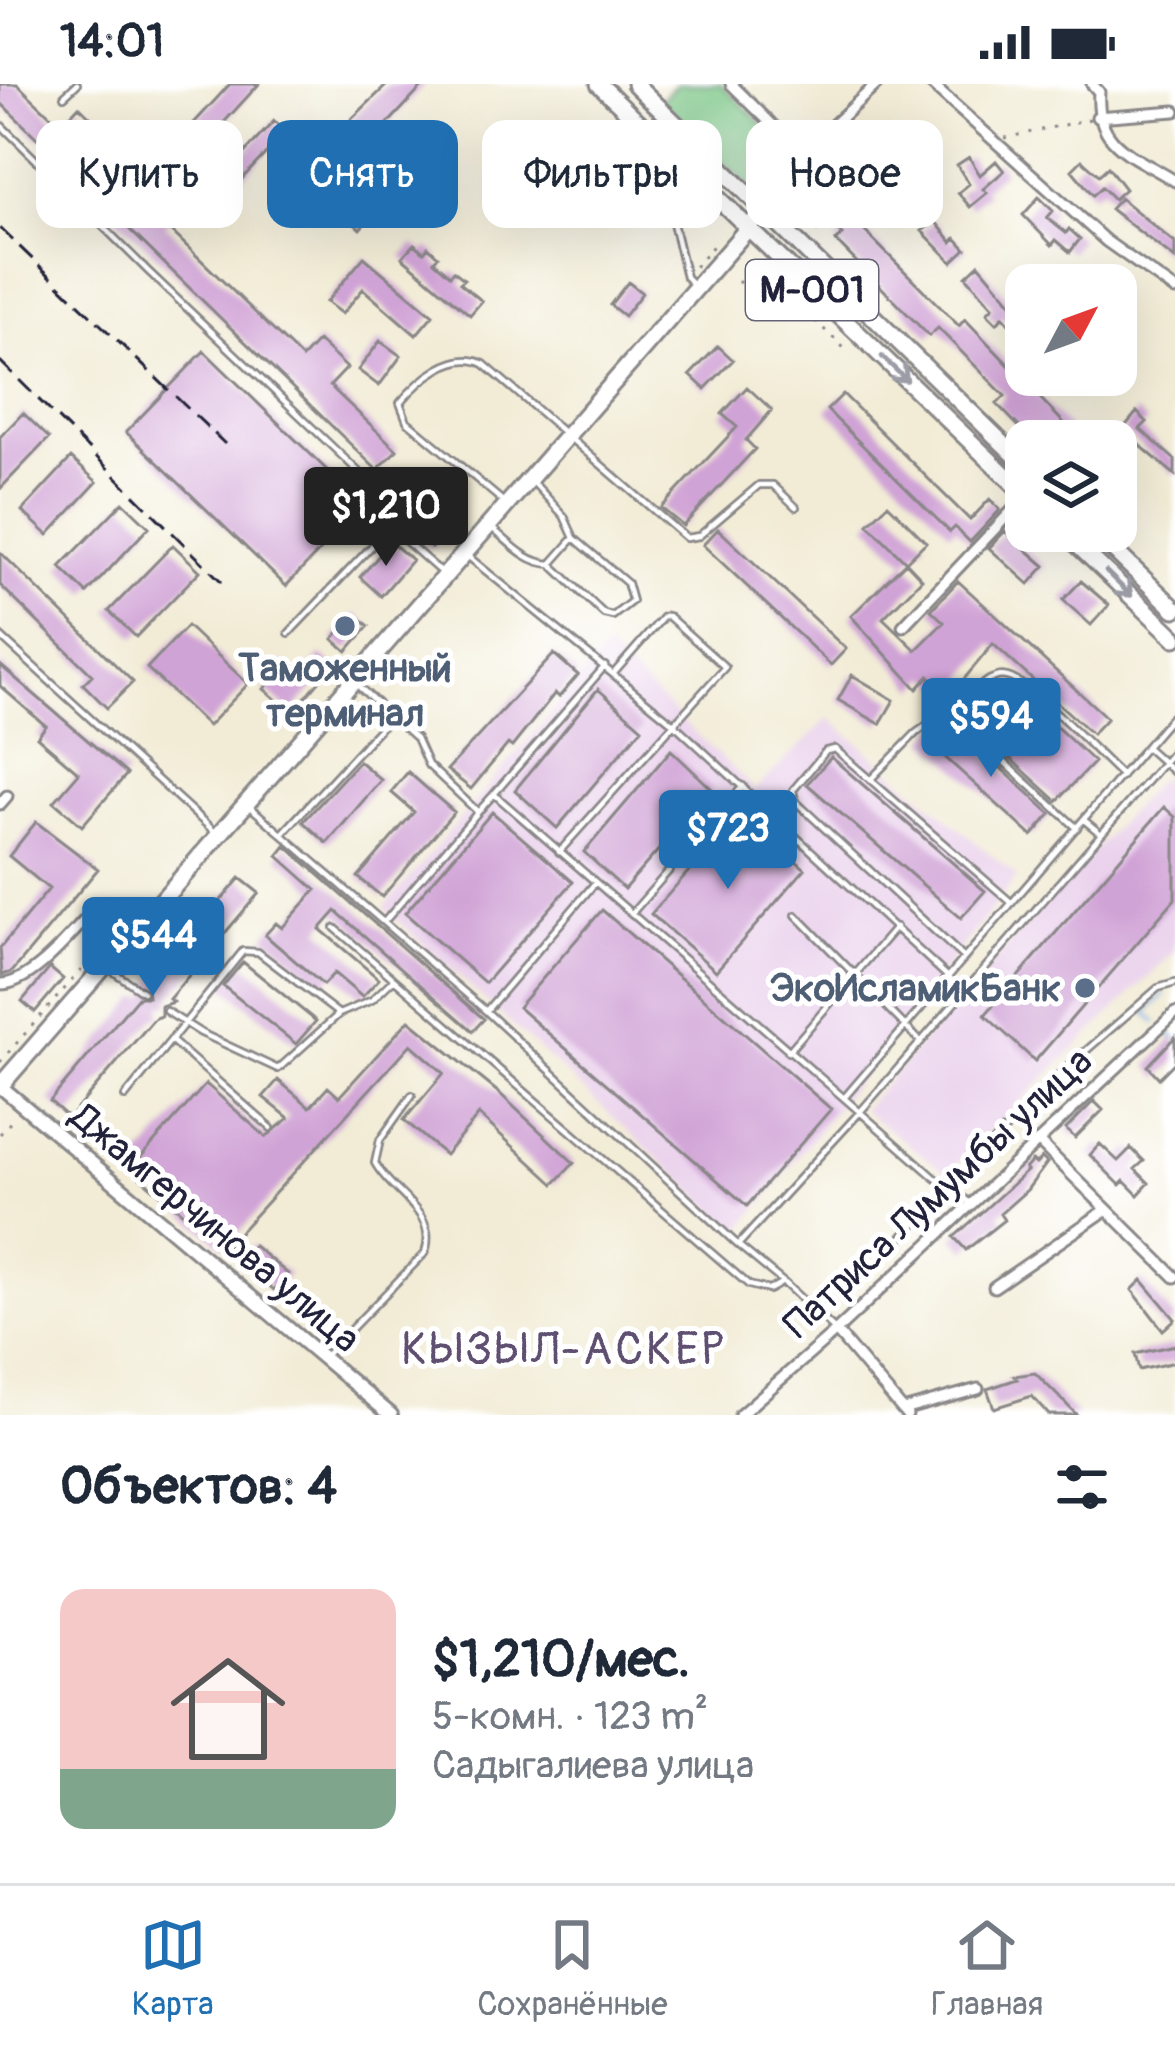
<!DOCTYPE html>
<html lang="ru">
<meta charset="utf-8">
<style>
:root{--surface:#fff;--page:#f2f2f3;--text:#1f2937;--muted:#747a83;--line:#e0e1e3;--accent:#1f6fb2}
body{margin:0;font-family:Pangolin,sans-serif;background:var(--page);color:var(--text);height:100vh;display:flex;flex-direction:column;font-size:45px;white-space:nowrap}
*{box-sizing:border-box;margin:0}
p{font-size:39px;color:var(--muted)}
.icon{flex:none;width:66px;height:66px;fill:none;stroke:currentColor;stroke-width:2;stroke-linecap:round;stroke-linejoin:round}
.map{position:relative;height:1331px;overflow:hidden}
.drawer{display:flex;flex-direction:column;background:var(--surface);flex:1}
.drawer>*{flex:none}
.banner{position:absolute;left:36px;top:36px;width:1104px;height:108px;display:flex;gap:24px}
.needle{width:78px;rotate:49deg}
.fabs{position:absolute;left:1005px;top:180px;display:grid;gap:24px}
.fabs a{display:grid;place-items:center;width:132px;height:132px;border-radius:24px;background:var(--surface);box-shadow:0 12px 48px #0002;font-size:60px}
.price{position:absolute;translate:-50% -102px;padding:0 27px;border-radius:12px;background:var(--accent);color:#fff;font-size:39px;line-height:78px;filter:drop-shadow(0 3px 6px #0008)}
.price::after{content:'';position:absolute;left:50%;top:72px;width:36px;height:27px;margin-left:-18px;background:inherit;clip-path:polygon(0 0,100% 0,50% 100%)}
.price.on{background:#222;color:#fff}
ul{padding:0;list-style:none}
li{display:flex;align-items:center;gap:36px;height:300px;padding:0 60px}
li+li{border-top:3px solid var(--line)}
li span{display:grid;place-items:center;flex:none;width:336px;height:240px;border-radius:24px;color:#555}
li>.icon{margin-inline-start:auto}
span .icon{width:144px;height:144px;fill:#fffc;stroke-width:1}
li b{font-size:51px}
h2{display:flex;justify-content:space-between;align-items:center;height:144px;padding:0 60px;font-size:51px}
.chip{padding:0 42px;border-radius:24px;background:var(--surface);box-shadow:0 12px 48px #0002;font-size:42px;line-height:108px}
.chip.on{background:var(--accent);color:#fff}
.status{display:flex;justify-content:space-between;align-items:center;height:84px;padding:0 60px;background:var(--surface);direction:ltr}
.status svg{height:33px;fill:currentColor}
.menu{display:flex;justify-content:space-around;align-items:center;height:168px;border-top:3px solid var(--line);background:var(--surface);font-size:33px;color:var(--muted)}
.menu a{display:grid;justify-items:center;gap:6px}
.menu .on{color:var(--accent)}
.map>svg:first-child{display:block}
.built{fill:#ead1ec}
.green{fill:#7ac685;stroke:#4e7460;stroke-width:3}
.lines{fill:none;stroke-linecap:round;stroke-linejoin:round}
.stream{stroke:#78aee6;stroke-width:3}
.building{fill:#d0a3d6}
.service-casing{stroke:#8a8788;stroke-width:10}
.minor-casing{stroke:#8a8788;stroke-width:15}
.tertiary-casing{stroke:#8a8788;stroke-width:18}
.primary-casing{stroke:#8a8788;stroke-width:21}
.path{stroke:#8a8788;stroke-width:3;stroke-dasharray:3 9;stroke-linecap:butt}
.service{stroke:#fff;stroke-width:4.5}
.minor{stroke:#fff;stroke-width:9}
.tertiary{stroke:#fff;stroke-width:12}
.primary{stroke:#fff;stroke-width:15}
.rail{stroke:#22223b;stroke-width:3;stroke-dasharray:18 9;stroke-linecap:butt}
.oneway{stroke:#9c9ca7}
.service-dot{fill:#5c6f8a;stroke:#fff;stroke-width:4.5}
.labels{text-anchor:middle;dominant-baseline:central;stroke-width:10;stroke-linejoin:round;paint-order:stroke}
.shield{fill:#fff;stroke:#646476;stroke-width:3}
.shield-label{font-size:36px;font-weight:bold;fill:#22223b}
.service-label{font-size:39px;font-weight:bold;fill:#4e5e75;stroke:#fff}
.street-label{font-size:39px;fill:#22223b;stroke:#fff}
.quarter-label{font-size:45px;letter-spacing:3px;fill:#5f4f71;stroke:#fff}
</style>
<div class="status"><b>14:01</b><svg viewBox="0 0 49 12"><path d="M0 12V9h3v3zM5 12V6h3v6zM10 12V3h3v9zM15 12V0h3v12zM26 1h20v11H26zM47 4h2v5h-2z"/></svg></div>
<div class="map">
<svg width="1175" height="1331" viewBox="0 0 1175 1331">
<rect width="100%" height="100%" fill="#fff"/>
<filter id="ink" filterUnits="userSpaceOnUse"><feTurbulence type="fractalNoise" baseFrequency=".00833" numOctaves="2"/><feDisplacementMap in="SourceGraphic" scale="24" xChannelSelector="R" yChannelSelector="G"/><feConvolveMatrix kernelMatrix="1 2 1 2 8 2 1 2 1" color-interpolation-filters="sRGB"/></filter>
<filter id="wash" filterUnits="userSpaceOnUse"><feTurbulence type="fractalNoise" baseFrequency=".004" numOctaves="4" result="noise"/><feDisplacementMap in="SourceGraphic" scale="48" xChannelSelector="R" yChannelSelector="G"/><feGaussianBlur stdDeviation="2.7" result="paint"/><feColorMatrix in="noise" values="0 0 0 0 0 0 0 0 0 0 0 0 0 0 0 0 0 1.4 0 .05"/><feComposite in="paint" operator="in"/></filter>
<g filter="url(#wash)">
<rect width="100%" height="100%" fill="#f2ecd6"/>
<path class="built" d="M606 564 755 706 829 634 1017 793 739 1148 384 824Z
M1159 694 1175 708V867L947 1089 862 1026Z"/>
<path class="green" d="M677 0H721L793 69 760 113 659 18Z"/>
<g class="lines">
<path class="stream" d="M1156 938 1146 928 1165 911
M1167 948 1175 955"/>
</g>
<g id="blocks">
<path class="building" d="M0 0H17L57 38 39 56 0 18Z
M230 0H259L174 93 193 111 165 141 302 274 318 257 347 284 330 302 397 366 377 386 97 114 116 94 127 104 155 75 158 78Z
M388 0H425L381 47 418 81 360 145 342 129 374 93 332 54Z
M79 22 127 69 112 85 64 38Z
M274 37 286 48 235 102 224 91Z
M858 73 869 87 875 81 885 94 878 99 884 108 880 112 859 91 851 97 842 85Z
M969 73 980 91 996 77 1004 87 983 105 987 109 970 123 958 109 969 100 957 81Z
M1082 76 1099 91 1108 83 1125 105 1114 115 1102 103 1093 111 1072 86Z
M822 104 959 242 965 235 1081 357H1046L1026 350 997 320 1005 312 938 244 929 252 836 157 842 151 828 136 817 147 798 126Z
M1039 113 1053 127 1047 134 1066 149 1069 145 1080 155 1070 168 1056 156 1052 161 1023 131Z
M1120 114 1175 159V175L1110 125Z
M935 137 952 158 956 154 966 165 952 178 922 147Z
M414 160 424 168 428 163 438 172 434 177 450 191 454 187 464 195 460 199 482 217 470 231 402 173Z
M364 173 433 231 416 251 363 205 342 230 326 218Z
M979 180 1026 236 1018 250 1003 232 997 239 987 229 993 223 966 192Z
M628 198 642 209 624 232 610 221Z
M380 257 401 272 379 302 358 286Z
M718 262 733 276 705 305 690 291Z
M204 267 363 421 286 502 126 348Z
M747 303 772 326 746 356 755 365 683 442 661 424 737 343 722 330Z
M843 310 970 436 990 415 1000 426 970 458 955 443 950 448 827 326Z
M1137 328 1147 338 1140 345 1175 376V391L1122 346Z
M23 329 49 354 0 405V353Z
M71 374 97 398 48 451 22 427Z
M123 418 149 443 87 509 60 483Z
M888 420 926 458 906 478 868 440Z
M430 432 446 447 431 464 414 450Z
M718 445 846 565 831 581 703 461Z
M1005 447 1045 482 1029 500 989 464Z
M391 458 412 476 381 512 360 493Z
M173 461 200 487 136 553 109 527Z
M0 468 133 598 107 624 83 600 92 591 0 501Z
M906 478 922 495 883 534 916 566 944 538 931 526 958 497 1107 634 1092 650 993 560 950 612 929 592 917 605 851 532Z
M1081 497 1109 521 1091 541 1063 516Z
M355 530 369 542 347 567 333 555Z
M187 542 248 600 208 642 147 584Z
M554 570 578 591 559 613 555 609 512 663 508 660 471 705 447 686Z
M321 571 333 581 292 629 264 605 285 580 302 594Z
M0 581 127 690 82 742 54 718 79 689 37 653 46 642 0 602Z
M852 591 894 616 880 640 838 616Z
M1015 604 1094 678 1057 717 977 644Z
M598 605 642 644 557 744 515 706Z
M941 640 973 669 978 663 1051 730 1032 752 926 656Z
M671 666 712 705 624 805 584 768Z
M831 673 985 807 961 834 807 700Z
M359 677 381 696 327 759 303 738Z
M408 688 454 728 382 813 358 793 414 728 391 708Z
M1164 723 1175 733V815L1035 977 985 931Z
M492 728 573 798 485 899 405 829Z
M741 728 805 785 716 887 651 830Z
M36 738 98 785 12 888 2 891 0 864 49 805 9 772Z
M286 762 484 935 473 947 336 827 320 845 379 895 362 913 334 889 323 901 265 851 276 839 282 844 316 806 278 772Z
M240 794 259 809 169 915 173 918 161 922V932L155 934 69 1034 50 1017 138 913H148L147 903Z
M602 826 831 1025 747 1122 518 923Z
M243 878 316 937 296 960 223 902Z
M50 884 63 895 35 928 22 917Z
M409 936 499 1009 574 1079 554 1100 479 1031 445 1071 404 1036 444 989 411 960 225 1164 130 1085 206 1000 266 1053 289 1034 263 1013 278 996 310 1023 328 1003 339 1013Z
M1175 953V978L1159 994 1148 982Z
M1094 1017 1103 1026 1075 1054 1066 1045Z
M1100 1060 1118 1077 1131 1064 1144 1077 1135 1085 1149 1099 1138 1111 1124 1097 1120 1101 1090 1071Z
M1042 1074 1047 1079 1027 1106 1000 1130 1004 1136 966 1166 954 1153 1027 1087 1025 1085 1032 1077 1036 1080Z
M253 1161 288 1190 274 1206 240 1177Z
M1142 1196 1175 1235 1163 1246 1132 1206Z
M1175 1261V1278L1139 1286 1135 1270Z
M1035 1289 1077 1331H1049L1032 1312 994 1324 987 1305 1017 1295 1014 1292Z"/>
</g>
</g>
<g filter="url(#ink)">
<use href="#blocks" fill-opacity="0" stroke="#8a8788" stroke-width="3"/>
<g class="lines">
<g class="service-casing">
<path id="service" d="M64 12 77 0
M0 40 149 188 361 390 383 423 390 443 444 491
M665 69 661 89 686 193 694 201
M505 419 407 337 400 319C419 296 455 265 484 280L686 454 699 452 759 401H773L796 423
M493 445C511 460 527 479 551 480L574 454 564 432 533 398
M470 474 673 639 948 893 1175 629
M551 480 604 530 613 532 632 517 627 499 574 454
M289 549 390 443
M0 552 217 750
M605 582 494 710 844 1014 948 893 964 908
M356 600 416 654 428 681 478 728 494 710
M949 628 1077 744
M1146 663 1175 689
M870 696 916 649 989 596C996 593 1000 591 1007 593 1031 598 1100 672 1122 692
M248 721 486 927 738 1161 860 1028 934 1093 972 1120
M1084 736 1101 750
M282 750 392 631
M559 768 725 583 668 532 663 533 614 589
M632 829 743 702
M796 831 921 958
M385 837 478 728
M335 844 749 1201 769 1206 783 1198 835 1246
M964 874 795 717 793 706 826 667 835 665 1012 819
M108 884 143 908
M166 927 201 949 278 985 339 930 372 916 394 895
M486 927 595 799
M172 957 271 1044
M788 968 896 843
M125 1013 243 867 258 868 339 930
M844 1014 860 1028 1175 665
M898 1157 1057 992 1158 904 1175 899
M738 1161 783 1198
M323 1274 425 1169C439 1128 392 1111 375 1079L380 1056 412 1011"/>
</g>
<g class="minor-casing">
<path id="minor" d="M731 0 802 70
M931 0 1106 157 1175 206
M1092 0 1099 8C1095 63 1134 71 1175 97
M1097 33 1175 27
M763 127 802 70 877 0
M903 542 1026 412
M0 720 7 712
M0 900C32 901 75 845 97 823
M1038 1057 1175 1193
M994 1203 1106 1126
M836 1247 907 1331
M903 1326 978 1305
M740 1331 836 1247 1175 929"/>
</g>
<g class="tertiary-casing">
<path id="tertiary" d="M0 1002 391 1331"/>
</g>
<g class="primary-casing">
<path id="primary" d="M599 0 1026 411
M635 0 1026 382
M1063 447 1175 554
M1094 447 1175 525
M0 1002 763 127"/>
</g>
<path class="path" d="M1005 54 1090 35
M695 183 717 157
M738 197 745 205 762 187 844 264
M0 978 113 850
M0 1050 15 1033"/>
<use href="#service" class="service"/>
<use href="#minor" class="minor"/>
<use href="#tertiary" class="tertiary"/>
<use href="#primary" class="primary"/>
<path class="rail" d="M0 144 225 360
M0 277 222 498"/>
</g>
<defs><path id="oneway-shaft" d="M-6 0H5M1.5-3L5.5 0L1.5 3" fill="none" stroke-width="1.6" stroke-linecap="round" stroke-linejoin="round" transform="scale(3)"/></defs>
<g class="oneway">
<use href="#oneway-shaft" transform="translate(895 285) rotate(44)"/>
<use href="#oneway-shaft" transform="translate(1119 500) rotate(44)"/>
</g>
</g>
<g class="service-dot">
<circle cx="345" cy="542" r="12"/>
<circle cx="1085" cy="904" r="12"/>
</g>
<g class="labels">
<rect class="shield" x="746" y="176" width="132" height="60" rx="9"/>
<g class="shield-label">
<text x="812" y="206">M-001</text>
</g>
<g class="service-label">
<text x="345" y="584">Таможенный<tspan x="345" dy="45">терминал</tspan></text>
<text x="1061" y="904" text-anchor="end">ЭкоИсламикБанк</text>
</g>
<g class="street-label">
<text transform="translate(938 1109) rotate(-43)">Патриса Лумумбы улица</text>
<text transform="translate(215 1144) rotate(40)">Джамгерчинова улица</text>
</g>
<g class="quarter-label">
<text x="564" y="1266">КЫЗЫЛ-АСКЕР</text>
</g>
</g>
</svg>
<div class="fabs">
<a><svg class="needle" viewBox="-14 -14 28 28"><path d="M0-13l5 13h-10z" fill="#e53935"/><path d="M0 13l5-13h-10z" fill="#747a83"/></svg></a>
<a><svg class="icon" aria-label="layers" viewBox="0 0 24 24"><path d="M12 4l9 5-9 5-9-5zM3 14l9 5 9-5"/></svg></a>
</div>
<b class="price on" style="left:386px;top:485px">$1,210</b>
<b class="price" style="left:991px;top:696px">$594</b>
<b class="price" style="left:728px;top:808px">$723</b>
<b class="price" style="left:153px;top:915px">$544</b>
<div class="banner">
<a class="chip">Купить</a>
<a class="chip on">Снять</a>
<a class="chip">Фильтры</a>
<a class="chip">Новое</a>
</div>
</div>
<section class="drawer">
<h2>Объектов: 4<svg class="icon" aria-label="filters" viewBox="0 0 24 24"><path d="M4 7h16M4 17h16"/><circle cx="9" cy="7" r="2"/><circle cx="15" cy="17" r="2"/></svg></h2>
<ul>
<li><span style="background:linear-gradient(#f6c9c9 75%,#7fa58c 0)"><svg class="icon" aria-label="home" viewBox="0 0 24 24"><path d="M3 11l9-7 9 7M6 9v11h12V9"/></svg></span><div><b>$1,210/мес.</b><p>5-комн. · 123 m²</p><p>Садыгалиева улица</p></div></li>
</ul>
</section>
<nav class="menu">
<a class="on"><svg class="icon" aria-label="map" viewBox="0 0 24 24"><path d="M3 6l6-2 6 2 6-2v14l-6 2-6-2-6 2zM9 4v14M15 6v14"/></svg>Карта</a>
<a><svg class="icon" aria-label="saved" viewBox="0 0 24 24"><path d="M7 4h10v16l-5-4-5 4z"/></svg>Сохранённые</a>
<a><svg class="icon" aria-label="home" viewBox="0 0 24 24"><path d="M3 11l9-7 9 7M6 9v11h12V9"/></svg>Главная</a>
</nav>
